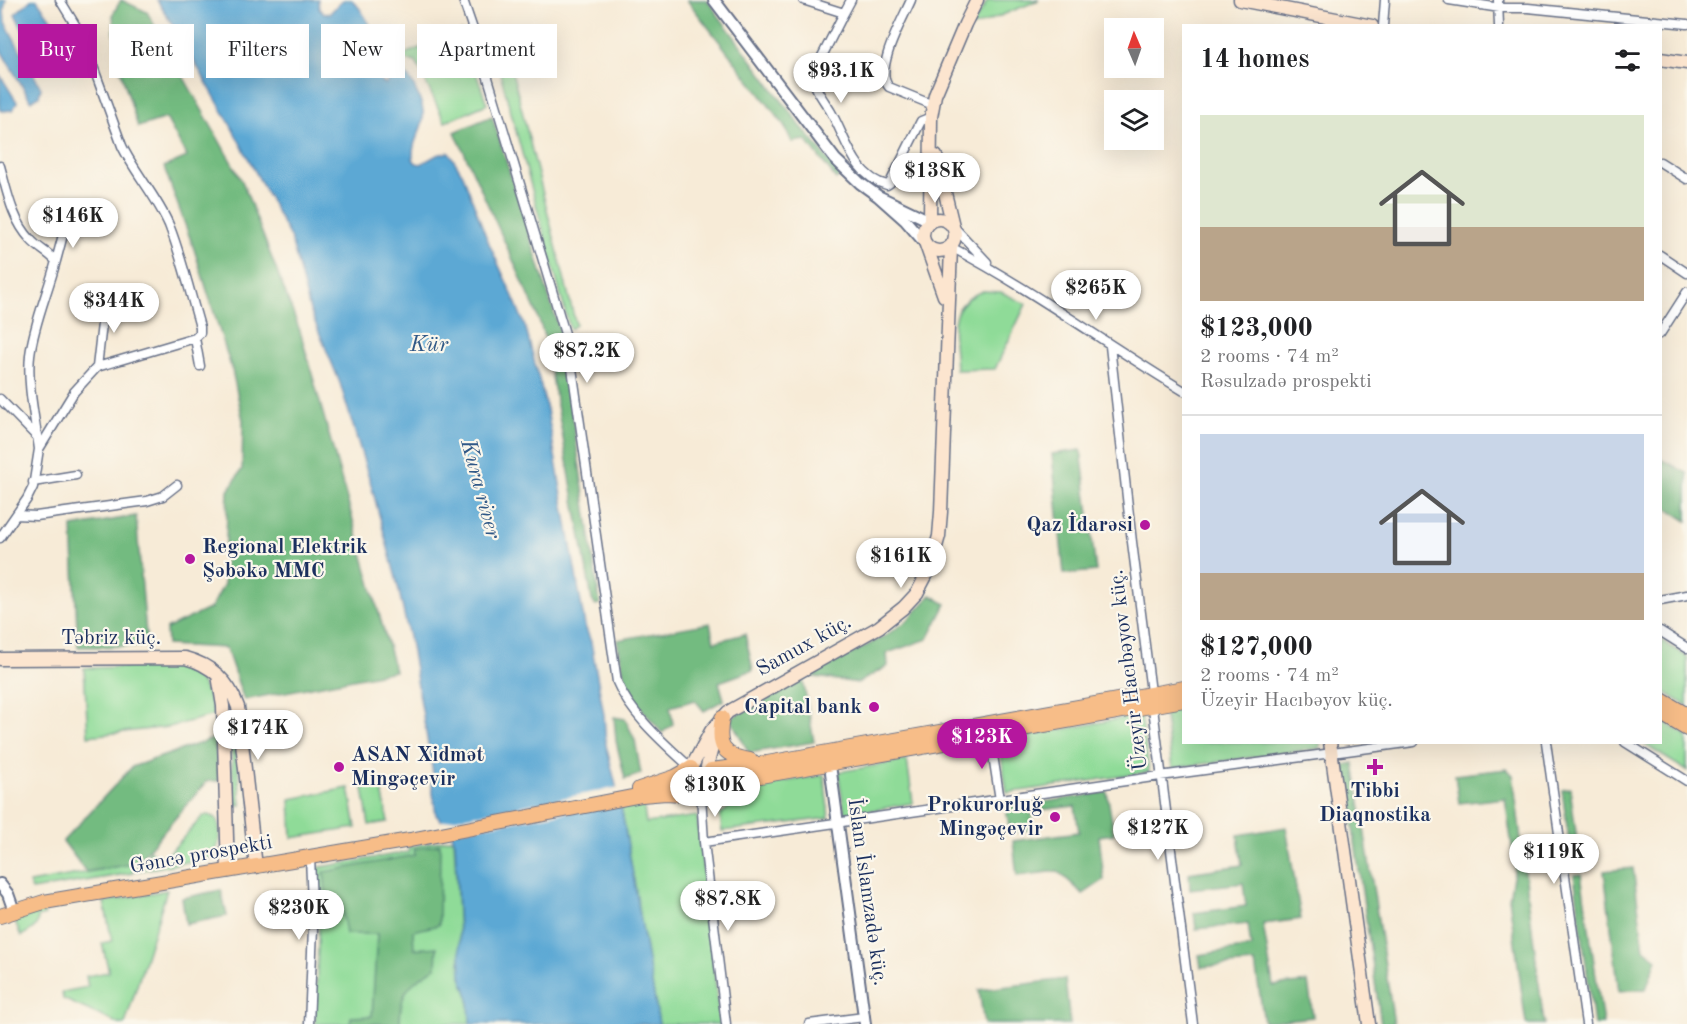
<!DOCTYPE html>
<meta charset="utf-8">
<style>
:root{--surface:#fff;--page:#f6f6f6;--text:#202124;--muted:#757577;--line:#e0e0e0;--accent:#b5179e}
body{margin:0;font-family:"Old Standard TT",serif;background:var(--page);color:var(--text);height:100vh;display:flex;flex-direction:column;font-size:22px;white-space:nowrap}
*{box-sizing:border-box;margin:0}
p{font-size:20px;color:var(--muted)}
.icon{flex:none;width:33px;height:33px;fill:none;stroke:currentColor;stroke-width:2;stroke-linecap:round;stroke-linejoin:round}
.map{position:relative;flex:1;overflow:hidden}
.side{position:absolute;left:1182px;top:24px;width:480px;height:720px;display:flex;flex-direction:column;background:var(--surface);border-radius:0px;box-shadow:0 6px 24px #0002}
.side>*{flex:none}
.guide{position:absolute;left:18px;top:24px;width:570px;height:54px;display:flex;gap:12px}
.needle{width:39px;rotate:358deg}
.fabs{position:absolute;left:1104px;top:18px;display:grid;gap:12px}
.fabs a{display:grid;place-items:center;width:60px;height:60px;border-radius:0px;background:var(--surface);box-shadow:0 6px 24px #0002;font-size:30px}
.price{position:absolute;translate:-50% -51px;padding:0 14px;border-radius:21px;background:#fff;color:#222;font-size:20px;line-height:39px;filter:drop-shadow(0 2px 3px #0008)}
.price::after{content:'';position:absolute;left:50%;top:36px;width:18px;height:14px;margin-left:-9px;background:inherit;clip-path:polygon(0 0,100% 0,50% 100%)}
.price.current{background:var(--accent);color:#fff}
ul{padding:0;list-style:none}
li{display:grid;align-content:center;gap:12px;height:318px;padding:0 18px}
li+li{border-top:2px solid var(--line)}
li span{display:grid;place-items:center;height:186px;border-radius:0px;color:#555}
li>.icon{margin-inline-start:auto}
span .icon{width:108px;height:108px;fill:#fffc;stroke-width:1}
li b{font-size:26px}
h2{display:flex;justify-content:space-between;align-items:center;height:72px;padding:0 18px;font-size:26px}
.pill{padding:0 21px;border-radius:0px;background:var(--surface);box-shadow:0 6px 24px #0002;font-size:21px;line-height:54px}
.pill.current{background:var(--accent);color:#fff}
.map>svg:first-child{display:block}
.green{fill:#8fdb98;stroke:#55857b;stroke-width:1.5}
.forest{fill:#73bb80;stroke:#47756f;stroke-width:1.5}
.water{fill:#5ba8d4;stroke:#3b6c99;stroke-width:1.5}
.pier{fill:#f7ebd7}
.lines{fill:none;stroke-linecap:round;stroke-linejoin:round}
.minor-casing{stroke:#687188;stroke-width:11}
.tertiary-casing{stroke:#687188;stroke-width:14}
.secondary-casing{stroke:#687188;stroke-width:15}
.primary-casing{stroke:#687188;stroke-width:16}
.minor{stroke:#fff;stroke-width:8}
.tertiary{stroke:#fff;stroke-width:10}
.secondary{stroke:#fce5cf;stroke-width:12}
.primary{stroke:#f7bd88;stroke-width:14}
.poi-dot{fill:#b5179e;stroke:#fbf7ec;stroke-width:2}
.labels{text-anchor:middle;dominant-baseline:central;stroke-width:4.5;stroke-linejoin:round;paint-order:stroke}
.poi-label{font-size:21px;font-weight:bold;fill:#1b2f5e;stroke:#fbf7ec;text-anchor:end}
.street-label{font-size:21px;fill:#1b2f5e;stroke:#fbf7ec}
.water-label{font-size:22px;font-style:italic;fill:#315987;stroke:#fbf7ec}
</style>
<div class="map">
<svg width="1687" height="1024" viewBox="0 0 1687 1024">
<rect width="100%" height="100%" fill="#fbf7ec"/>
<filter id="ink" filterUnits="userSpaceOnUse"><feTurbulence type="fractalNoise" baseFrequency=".0167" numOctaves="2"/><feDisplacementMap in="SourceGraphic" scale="12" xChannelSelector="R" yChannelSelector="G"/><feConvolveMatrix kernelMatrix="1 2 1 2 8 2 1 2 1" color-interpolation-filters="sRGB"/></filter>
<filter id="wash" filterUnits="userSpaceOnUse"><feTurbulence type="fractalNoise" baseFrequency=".008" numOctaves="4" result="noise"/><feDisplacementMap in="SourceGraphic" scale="24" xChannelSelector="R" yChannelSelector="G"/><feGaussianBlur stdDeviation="1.35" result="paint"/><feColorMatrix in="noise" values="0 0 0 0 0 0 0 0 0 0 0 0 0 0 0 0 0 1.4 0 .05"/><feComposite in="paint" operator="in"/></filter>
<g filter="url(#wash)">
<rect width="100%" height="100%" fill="#f7ebd7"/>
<path class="green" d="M988 0H1039L971 28Z
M499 28 515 83 576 325 570 329 489 32Z
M461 31 487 104 445 122 416 62 395 58Z
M983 291 1001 292 1026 304 995 369 956 370C955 335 943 306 983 291Z
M1661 640 1687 657V706L1661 690Z
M166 666C198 670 207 685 214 715L169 727 88 736 84 668Z
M1183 706 1184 742H1320V748L1172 768 1164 709Z
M1141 715 1149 772 1007 793 999 741Z
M1661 720 1687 736V771L1642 743 1660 742Z
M235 731 241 805H235L230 732Z
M907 760 913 803 845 815 838 772Z
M824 775 829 818 722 831 720 815 753 787Z
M381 784 388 822 369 825 363 788Z
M349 788 356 828 292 838 290 799Z
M643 801 646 823 697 816 720 1024H659L621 806Z
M209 815 217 819C222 833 220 847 210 858L137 871 150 851 164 859 203 816Z
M454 838 461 976 469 999 470 1024H315L319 920 317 868 409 852 408 847Z
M137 863 132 873 32 890 29 883Z
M167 890 125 1024H119L63 999 62 992 88 987 86 976 109 972 102 943 112 941 104 902Z
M42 910 45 915 38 917C38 928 30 931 21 936L13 916Z"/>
<path class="forest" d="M121 0 147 12 242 181 300 331 395 671 244 700 226 648 167 645 166 629 211 608 224 584 228 491 242 469 243 420 232 370 194 249 164 167 187 157 166 118 138 127 116 55 113 14Z
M687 0H707L799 124 842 176 836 179 806 140 792 142 784 125Z
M492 116 560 332 600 604 595 605 592 600 545 338 535 309 455 132Z
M1081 450 1096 571 1064 574 1052 454Z
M1661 459 1687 473V521L1661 504Z
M136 516 147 646 78 647 72 527Z
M931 595 946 604 928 639 887 653 888 666 858 683 809 676 885 636 907 621Z
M710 623 714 642 745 634 753 670 719 682 724 700 704 711 695 700 670 707 673 724 662 733 627 691 617 640Z
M803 680 814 742 749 753 730 718Z
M614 717 625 719 635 740 641 774 625 779 616 741Z
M215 738 219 781H207L137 863 86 872 63 841 132 767Z
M1354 763 1394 1024H1381L1344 765Z
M1507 769 1513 775 1544 1024H1526L1509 898 1515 867 1505 798 1459 803 1455 775Z
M1570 788 1580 863 1572 864 1562 790Z
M1107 792 1114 834 1099 836 1104 880 1083 894 1058 871 1017 876 1013 841 1079 832 1075 806 1031 811 1034 829 1010 833 1006 808Z
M1286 827 1301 919 1263 924 1273 986 1308 982 1313 1017 1264 1022 1255 963 1201 967 1199 955 1251 947 1248 924 1196 929 1194 913 1246 906 1243 883 1190 889 1189 873 1242 865 1238 835Z
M440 844 439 925 413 931 414 949 437 947 436 967C409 985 400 989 400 1024H350L351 1017 372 1016 377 934H346L341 903H327L324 872 415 855 414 849Z
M1633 868 1644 949 1657 959 1646 989 1619 991 1604 871Z
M1581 874 1603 1024H1594L1574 875Z
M221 890 227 916 186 924 182 898Z
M1065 979 1070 1024H984L979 990Z"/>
<path class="water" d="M0 0H6L4 9 5 22 41 88 39 96 31 101 0 49Z
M31 0H37L53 22 27 38 15 14Z
M157 0H318L319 9 324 14 330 13 343 0H352C362 8 375 34 378 48 380 59 379 71 381 82L386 84 394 73 402 71C410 77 414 86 418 95 433 127 411 132 413 159L416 163 421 164 437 155 449 152 463 175 487 239 515 301 526 329 547 410 585 626 591 642 604 715 606 745 621 806 659 1024H470L469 999 461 976 455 842 450 830 436 815 431 778 433 773 411 646 397 582 372 488 340 383 310 310 291 239 229 122 189 52Z
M55 31 72 54 46 68 36 46Z
M0 75 17 102 13 110 2 111 0 110Z"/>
<path class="pier" d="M620 787 623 803 448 832 437 822Z"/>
</g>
<g filter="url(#ink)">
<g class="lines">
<g class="minor-casing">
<path id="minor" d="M463 0 476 38 569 347 617 682C630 714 665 744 691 768
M803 0 844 13 813 74C813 88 824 100 831 112 846 138 854 177 887 185L890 183 921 121 931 117
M911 0C903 19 873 70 889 87L933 105
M1449 0 1500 8H1528L1687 24
M1498 0 1499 26
M844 13 851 0
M1383 26 1385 0
M1660 162 1687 179
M0 166C7 191 12 220 31 240 38 248 48 252 56 261 48 292 34 323 30 355 27 386 35 418 39 449
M953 226 987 262
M951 247C1031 289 1106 344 1184 391
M1660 255 1687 273
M56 261 64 231
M1660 334 1687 292
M195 338 200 366
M1110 346 1132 542 1193 1024
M97 367 105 298
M0 399 37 437
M33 482 76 475
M16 515 36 516 147 501 163 496 177 485
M0 538 27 499 33 487 39 449 74 392 97 367 195 338 200 333V327C190 293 182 258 169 225 157 197 135 173 122 146L82 36 60 0
M1660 600 1687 595
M1660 631 1687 648
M990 736 1000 800
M1546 742 1586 1024
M1625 742 1687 781
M701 795 704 842 726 1024
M704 842 1160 776 1414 742
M309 1024 313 928 310 857
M809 1024 864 1017"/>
</g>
<g class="tertiary-casing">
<path id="tertiary" d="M714 0 835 159 860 183 878 196
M925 243 905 220 878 196 930 221
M830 765 865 1024
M0 884 8 894 14 911"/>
</g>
<g class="secondary-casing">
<path id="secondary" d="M1240 0 1372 26
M1660 59 1687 63
M936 156 953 226
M923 235a16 16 0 1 1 32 0a16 16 0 1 1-32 0Z
M930 221 931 117 935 95 965 24 977 0
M926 245 944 296
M0 659 185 658C212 665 229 681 238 707L256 867
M218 675 223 706 228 871
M1330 742 1369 1024
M707 767 717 728
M691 768 711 731 728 712 879 627 903 608 917 593 930 568 939 536 941 512 951 247"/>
</g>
<g class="primary-casing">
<path id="primary" d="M1660 699 1687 715
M1660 713 1687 729
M722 718C717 746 722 756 750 760
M711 770 767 763 1184 688
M639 789 675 777 691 768
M710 791 755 777 1184 700
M0 916 44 902 410 840 642 795 666 793 696 795"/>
</g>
<use href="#minor" class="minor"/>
<use href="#tertiary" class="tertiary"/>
<use href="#secondary" class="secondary"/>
<use href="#primary" class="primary"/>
</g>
</g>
<g class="poi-dot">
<circle cx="1145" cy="525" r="6"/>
<circle cx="190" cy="559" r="6"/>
<circle cx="874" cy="707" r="6"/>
<circle cx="339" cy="767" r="6"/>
<path d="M1372 758h6v6h6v6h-6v6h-6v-6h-6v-6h6z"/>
<circle cx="1055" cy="817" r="6"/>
</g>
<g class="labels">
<g class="poi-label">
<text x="1133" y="525">Qaz İdarəsi</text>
<text x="202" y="547" text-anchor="start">Regional Elektrik<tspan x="202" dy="24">Şəbəkə MMC</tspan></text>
<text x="862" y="707">Capital bank</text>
<text x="351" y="755" text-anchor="start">ASAN Xidmət<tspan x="351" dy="24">Mingəçevir</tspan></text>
<text x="1375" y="791" text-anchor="middle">Tibbi<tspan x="1375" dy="24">Diaqnostika</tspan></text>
<text x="1043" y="805">Prokurorluğ<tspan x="1043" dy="24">Mingəçevir</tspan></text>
</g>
<g class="street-label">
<text x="111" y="638">Təbriz küç.</text>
<text transform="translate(804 646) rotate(-29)">Samux küç.</text>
<text transform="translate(1129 670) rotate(-97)">Üzeyir Hacıbəyov küç.</text>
<text transform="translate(201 855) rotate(-10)">Gəncə prospekti</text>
<text transform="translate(867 892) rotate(82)">İslam İslamzadə küç.</text>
</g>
<g class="water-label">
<text x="429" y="345">Kür</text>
<text transform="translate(480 489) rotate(75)">Kura river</text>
</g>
</g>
</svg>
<div class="fabs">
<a><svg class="needle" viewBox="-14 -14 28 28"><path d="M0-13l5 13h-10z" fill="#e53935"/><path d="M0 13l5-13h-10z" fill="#757577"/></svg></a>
<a><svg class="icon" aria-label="layers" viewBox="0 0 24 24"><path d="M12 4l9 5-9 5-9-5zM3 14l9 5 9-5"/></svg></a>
</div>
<b class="price" style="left:841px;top:104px">$93.1K</b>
<b class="price" style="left:935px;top:204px">$138K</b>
<b class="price" style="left:73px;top:249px">$146K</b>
<b class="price" style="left:1096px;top:321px">$265K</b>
<b class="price" style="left:114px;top:334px">$344K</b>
<b class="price" style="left:587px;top:384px">$87.2K</b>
<b class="price" style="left:901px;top:589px">$161K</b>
<b class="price" style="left:258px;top:761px">$174K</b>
<b class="price current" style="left:982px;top:770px">$123K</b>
<b class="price" style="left:715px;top:818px">$130K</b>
<b class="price" style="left:1158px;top:861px">$127K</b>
<b class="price" style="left:1554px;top:885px">$119K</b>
<b class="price" style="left:728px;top:932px">$87.8K</b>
<b class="price" style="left:299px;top:941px">$230K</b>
<div class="guide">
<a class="pill current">Buy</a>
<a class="pill">Rent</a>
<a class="pill">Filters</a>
<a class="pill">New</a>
<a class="pill">Apartment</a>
</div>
<section class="side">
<h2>14 homes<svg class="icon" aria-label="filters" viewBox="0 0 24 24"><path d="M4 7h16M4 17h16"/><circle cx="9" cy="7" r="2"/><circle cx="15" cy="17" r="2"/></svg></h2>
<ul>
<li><span style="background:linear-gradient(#dfe7d0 60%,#b9a48a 0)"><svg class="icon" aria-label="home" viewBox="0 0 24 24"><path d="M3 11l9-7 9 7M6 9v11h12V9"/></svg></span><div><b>$123,000</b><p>2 rooms · 74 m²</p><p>Rəsulzadə prospekti</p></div></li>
<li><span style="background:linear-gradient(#c9d6e8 75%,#b9a48a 0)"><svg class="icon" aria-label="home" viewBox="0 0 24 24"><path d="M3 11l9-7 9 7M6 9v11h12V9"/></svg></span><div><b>$127,000</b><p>2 rooms · 74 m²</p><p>Üzeyir Hacıbəyov küç.</p></div></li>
</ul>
</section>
</div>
